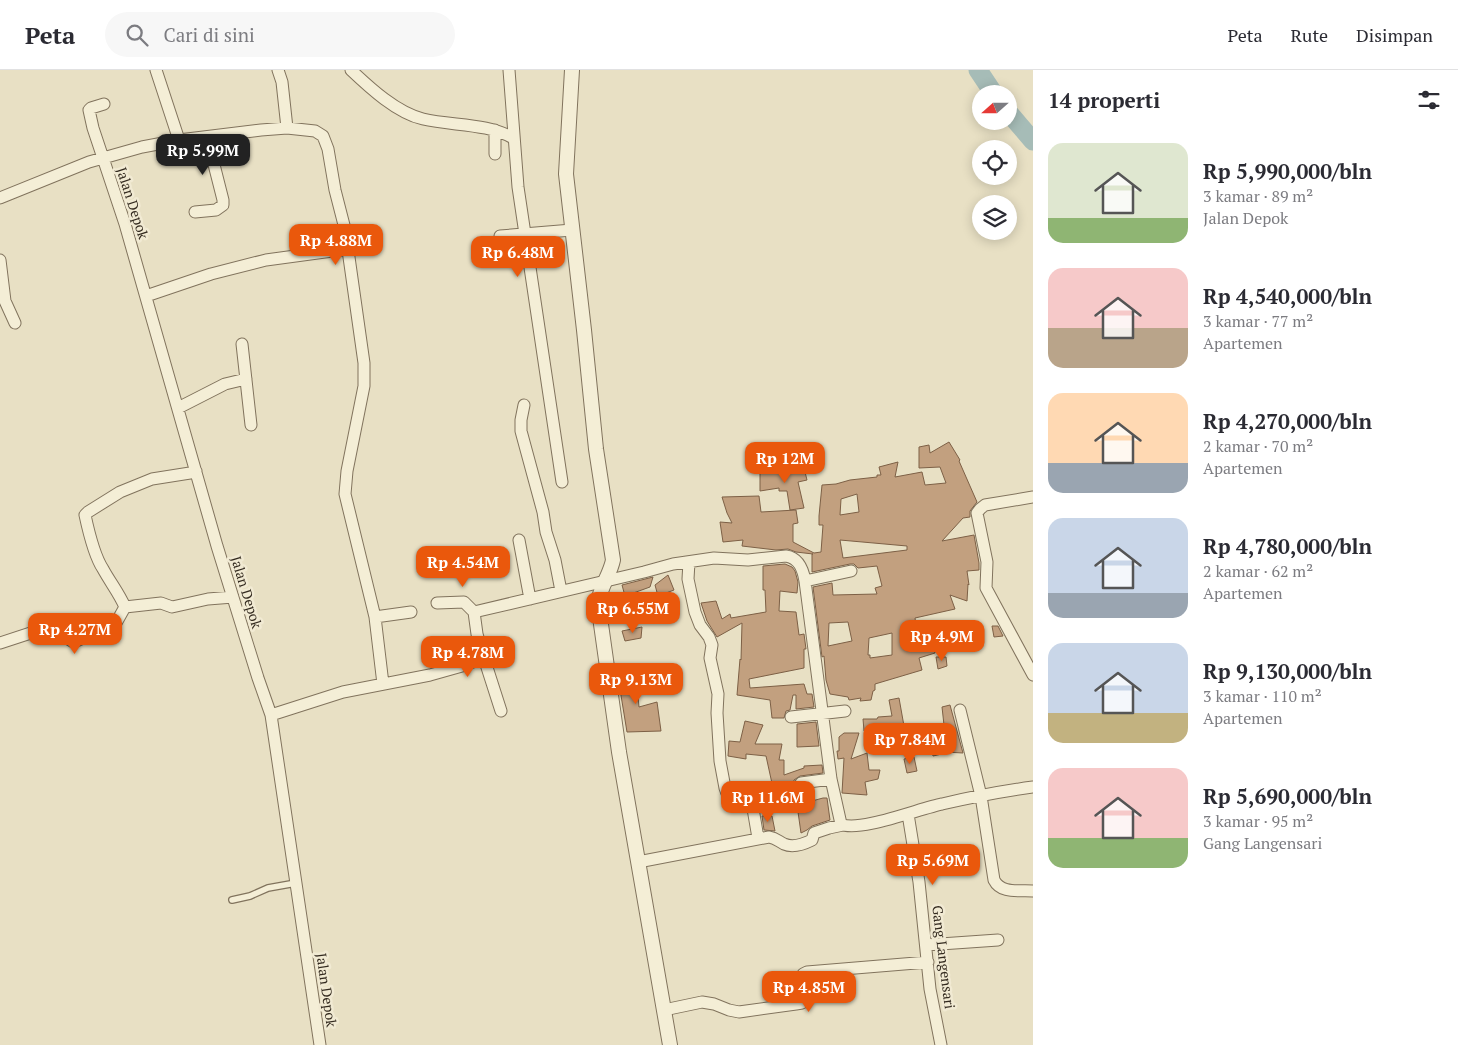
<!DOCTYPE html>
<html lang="id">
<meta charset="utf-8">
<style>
:root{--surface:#fff;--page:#f7f7f7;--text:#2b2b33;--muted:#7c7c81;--line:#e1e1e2;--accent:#ea580c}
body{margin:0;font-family:"PT Serif",serif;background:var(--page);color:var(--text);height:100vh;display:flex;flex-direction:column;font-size:19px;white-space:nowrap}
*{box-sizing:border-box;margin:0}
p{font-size:16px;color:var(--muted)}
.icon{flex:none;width:28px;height:28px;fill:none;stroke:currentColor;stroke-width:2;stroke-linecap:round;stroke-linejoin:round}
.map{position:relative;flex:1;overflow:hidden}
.sheet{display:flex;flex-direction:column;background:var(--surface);width:425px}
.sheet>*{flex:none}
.needle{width:32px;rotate:249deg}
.controls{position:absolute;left:972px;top:15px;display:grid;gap:10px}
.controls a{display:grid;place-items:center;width:45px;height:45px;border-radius:50%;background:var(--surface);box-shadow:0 2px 12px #0003;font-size:25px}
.price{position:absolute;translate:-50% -42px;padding:0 11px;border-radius:10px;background:var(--accent);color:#fff;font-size:16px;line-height:32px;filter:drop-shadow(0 1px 2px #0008)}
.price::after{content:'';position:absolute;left:50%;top:30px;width:15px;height:11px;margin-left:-8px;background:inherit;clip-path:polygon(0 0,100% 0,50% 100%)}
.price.selected{background:#222;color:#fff}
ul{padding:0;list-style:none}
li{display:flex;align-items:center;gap:15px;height:125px;padding:0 15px}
li span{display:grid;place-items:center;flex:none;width:140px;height:100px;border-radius:15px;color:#555}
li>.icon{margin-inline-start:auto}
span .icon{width:60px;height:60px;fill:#fffc;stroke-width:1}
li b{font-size:21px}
h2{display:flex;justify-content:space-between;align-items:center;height:60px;padding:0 15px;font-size:21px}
header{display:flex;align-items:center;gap:30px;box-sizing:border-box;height:70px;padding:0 25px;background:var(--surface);border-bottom:1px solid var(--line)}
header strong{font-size:24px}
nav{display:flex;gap:28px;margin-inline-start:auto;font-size:18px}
.search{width:350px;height:45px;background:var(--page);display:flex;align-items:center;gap:12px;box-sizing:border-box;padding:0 18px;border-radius:28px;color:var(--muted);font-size:19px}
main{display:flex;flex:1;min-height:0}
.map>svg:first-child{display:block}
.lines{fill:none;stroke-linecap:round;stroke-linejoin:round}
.river{stroke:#a6bcb7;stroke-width:19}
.building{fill:#c2a07f;stroke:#7d6046;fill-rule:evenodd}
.service-casing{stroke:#81735d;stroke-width:8}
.minor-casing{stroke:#81735d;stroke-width:13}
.tertiary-casing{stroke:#81735d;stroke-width:16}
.service{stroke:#f4eed6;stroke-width:5.5}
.minor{stroke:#f4eed6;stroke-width:11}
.tertiary{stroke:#f4eed6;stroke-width:14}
.labels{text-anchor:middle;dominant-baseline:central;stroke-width:5;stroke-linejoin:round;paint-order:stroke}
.street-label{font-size:14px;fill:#332a1f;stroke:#f1ead3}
</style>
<header>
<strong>Peta</strong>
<div class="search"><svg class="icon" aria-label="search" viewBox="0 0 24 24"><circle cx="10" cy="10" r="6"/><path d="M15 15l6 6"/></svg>Cari di sini</div>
<nav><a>Peta</a><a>Rute</a><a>Disimpan</a></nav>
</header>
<main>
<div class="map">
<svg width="1033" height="975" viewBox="0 0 1033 975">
<rect width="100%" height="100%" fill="#e8e0c4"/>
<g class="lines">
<path class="river" d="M978 0 994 24
M1009 43 1033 71"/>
</g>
<path class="building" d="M949 372 960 390 959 391 977 432 970 441V447L963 448 942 471 974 465 979 493V500L967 501 969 515 968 514 967 531 950 525 955 539 915 548 917 563 909 564 912 581 934 579 935 583 919 588 922 600 875 614V620L873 621 871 630 860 631 861 628 849 630 848 627 830 624 826 610 824 586 822 587 813 517 832 513 833 525 877 524 875 518 882 516 877 496 858 498 854 494H850L812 502V484H813L796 482 788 479 776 480 742 476 743 470 723 472 720 452 732 453 727 443 722 427 759 426 761 442 796 440 798 453 793 454V472L814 483 821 482 823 455H819V446L822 415 836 414 850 410 877 407V405H881L879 397 898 392 895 407 922 402 925 415 946 413 940 397 919 398V377L929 375 930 383ZM857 424 859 442 840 445 841 429ZM840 470 907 476V480L843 488ZM848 552 852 571 828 576 829 553ZM892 563V585L870 588V585H868L869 568Z
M804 398 807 410 798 412 804 438 790 440 787 421H779V418L760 421V401H772Z
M785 494 792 497 795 501 798 512 797 523 780 521 779 541 796 542 799 565 804 564 806 579H804V598L749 609 750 618 804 614 807 624H812L814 637 796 639V625H793L790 640 786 641 784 648H772L770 630 737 625 740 589 741 590 742 553 717 567 707 551 701 533 716 531 722 549 730 544 731 548 766 542 765 520H763V496Z
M668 505 674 520 658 526 655 515Z
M653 507 650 517 625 526 622 515Z
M634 531 636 543 613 550 608 535Z
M992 556H998L1003 566 994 567Z
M642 557 641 568 625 571 622 561Z
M936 587H946L947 596 938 599Z
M635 595 639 637 657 632 661 661 627 662 617 601Z
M899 628 904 656 889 659 888 666 875 664 876 661H864L863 649H877L878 647 892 646 889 630Z
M950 635 963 683 945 682 946 683 933 686 932 681H928V678L948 674 942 656 944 655 942 637Z
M745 651 763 655 755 674H782L779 690H784V705L804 698V696L822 695 823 703 800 706 794 710V714L773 718 766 686 746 684V689L728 686 729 671 740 672Z
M816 652 819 676 797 677V654Z
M844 663H859L851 689 867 683 869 700H880L878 709 865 712 867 725 842 723 844 688 838 689 837 681H839V667Z
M914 687 917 701 907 703 904 689Z
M823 728H827L830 750 812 756 807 760 801 763 797 735Z
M762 746H772L775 761 764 760Z"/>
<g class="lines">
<g class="service-casing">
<path id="service" d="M232 830 250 826 268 818 296 813"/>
</g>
<g class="minor-casing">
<path id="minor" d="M156 0 179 70
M278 0 282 12 287 58
M351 0C370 18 397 43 423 49 453 56 487 53 513 68
M509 0 518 117 562 412
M104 34 91 38 89 40 93 58 125 154 217 476 258 608 271 645 320 975
M495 60V84
M0 128 89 92 142 77 179 70 261 60 287 58 315 61 323 66 328 79 335 120 345 159 364 293V316L347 401 345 424 375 547 383 614
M195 142 216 140 223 135V130L207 67
M500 166 572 160
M0 190 5 231 15 253
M146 226 211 204 266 190 347 179
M242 274 251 355
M524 335 521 350V361L543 442 546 462 555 490 561 521
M178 338 225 314 246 309
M196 401 190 403 152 409 120 422 88 442 85 445C88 459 95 487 103 499 110 512 119 523 125 537L161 533 172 537 208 529 233 527
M1033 427 985 435 980 439 977 443 987 492 986 518 1033 605
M519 470 530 529
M689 492 688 509 695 542 700 555 709 567 712 575 710 588 718 624 717 643 720 691 725 718 728 726 732 728 745 725 751 727 758 768
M805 511 851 501
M437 533 464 532 474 542
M375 547 411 542
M0 573 52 556C63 557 65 570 74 572L116 553 125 537
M484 588 501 641
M960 640 981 726 994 810C1001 824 1019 820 1033 821
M271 645 343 622 430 605 462 596 484 588 477 564 474 542 644 502 673 494 714 488 748 490 786 486C799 488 803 499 805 511L831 709 841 754C858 763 921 738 942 734 972 727 1003 721 1033 717
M791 647 845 641
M801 713 831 709
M908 744 919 812 930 919 941 975
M638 792 769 767C776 768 778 771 784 774 793 778 804 774 812 770L814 763 829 758 843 755
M926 875 998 870
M664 940 702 932 714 934 729 940 739 942 796 934 802 933 804 929 801 909 803 904 807 902 928 892"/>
</g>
<g class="tertiary-casing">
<path id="tertiary" d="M572 0 566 104 584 260 596 379 613 490C610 505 600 517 598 533L619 682 670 975"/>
</g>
<use href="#service" class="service"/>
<use href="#minor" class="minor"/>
<use href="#tertiary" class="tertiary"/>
</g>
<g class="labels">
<g class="street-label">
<text transform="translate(133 133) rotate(72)">Jalan Depok</text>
<text transform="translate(247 522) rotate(73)">Jalan Depok</text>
<text transform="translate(944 887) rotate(83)">Gang Langensari</text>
<text transform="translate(327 920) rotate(82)">Jalan Depok</text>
</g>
</g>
</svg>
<div class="controls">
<a><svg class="needle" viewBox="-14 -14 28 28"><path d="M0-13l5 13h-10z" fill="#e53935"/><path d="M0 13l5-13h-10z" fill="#7c7c81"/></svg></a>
<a><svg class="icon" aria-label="locate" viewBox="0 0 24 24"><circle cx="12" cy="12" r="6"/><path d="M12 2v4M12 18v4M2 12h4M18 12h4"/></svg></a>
<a><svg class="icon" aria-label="layers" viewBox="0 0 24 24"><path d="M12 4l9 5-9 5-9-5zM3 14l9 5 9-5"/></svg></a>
</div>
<b class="price selected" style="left:203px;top:106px">Rp 5.99M</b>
<b class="price" style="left:336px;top:196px">Rp 4.88M</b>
<b class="price" style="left:518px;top:208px">Rp 6.48M</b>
<b class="price" style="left:785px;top:414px">Rp 12M</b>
<b class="price" style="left:463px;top:518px">Rp 4.54M</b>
<b class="price" style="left:633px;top:564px">Rp 6.55M</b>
<b class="price" style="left:75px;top:585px">Rp 4.27M</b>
<b class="price" style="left:942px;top:592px">Rp 4.9M</b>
<b class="price" style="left:468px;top:608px">Rp 4.78M</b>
<b class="price" style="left:636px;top:635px">Rp 9.13M</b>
<b class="price" style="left:910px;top:695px">Rp 7.84M</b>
<b class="price" style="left:768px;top:753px">Rp 11.6M</b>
<b class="price" style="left:933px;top:816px">Rp 5.69M</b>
<b class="price" style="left:809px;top:943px">Rp 4.85M</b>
</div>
<section class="sheet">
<h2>14 properti<svg class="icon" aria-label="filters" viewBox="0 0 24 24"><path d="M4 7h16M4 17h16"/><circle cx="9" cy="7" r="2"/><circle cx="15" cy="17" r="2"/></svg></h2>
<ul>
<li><span style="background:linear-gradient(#dfe7d0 75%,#8fb573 0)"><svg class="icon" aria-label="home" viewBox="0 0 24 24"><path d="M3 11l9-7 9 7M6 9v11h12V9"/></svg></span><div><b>Rp 5,990,000/bln</b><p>3 kamar · 89 m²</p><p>Jalan Depok</p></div></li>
<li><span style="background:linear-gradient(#f6c9c9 60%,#b9a48a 0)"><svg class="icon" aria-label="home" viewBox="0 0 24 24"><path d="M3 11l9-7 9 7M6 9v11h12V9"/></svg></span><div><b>Rp 4,540,000/bln</b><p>3 kamar · 77 m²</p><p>Apartemen</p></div></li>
<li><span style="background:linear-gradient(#ffd9b3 70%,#9aa5b1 0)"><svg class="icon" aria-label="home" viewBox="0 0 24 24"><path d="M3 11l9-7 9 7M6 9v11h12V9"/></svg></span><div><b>Rp 4,270,000/bln</b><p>2 kamar · 70 m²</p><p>Apartemen</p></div></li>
<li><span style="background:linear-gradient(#c9d6e8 75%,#9aa5b1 0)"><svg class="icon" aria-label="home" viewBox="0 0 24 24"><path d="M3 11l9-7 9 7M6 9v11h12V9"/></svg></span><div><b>Rp 4,780,000/bln</b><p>2 kamar · 62 m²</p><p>Apartemen</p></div></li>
<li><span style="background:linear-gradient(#c9d6e8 70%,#c2b280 0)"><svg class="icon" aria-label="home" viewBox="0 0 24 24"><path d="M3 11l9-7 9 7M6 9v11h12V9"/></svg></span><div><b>Rp 9,130,000/bln</b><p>3 kamar · 110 m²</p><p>Apartemen</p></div></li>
<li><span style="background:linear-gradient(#f6c9c9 70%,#8fb573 0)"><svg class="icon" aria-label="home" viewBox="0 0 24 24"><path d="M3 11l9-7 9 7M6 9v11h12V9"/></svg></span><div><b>Rp 5,690,000/bln</b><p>3 kamar · 95 m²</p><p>Gang Langensari</p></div></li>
</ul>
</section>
</main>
